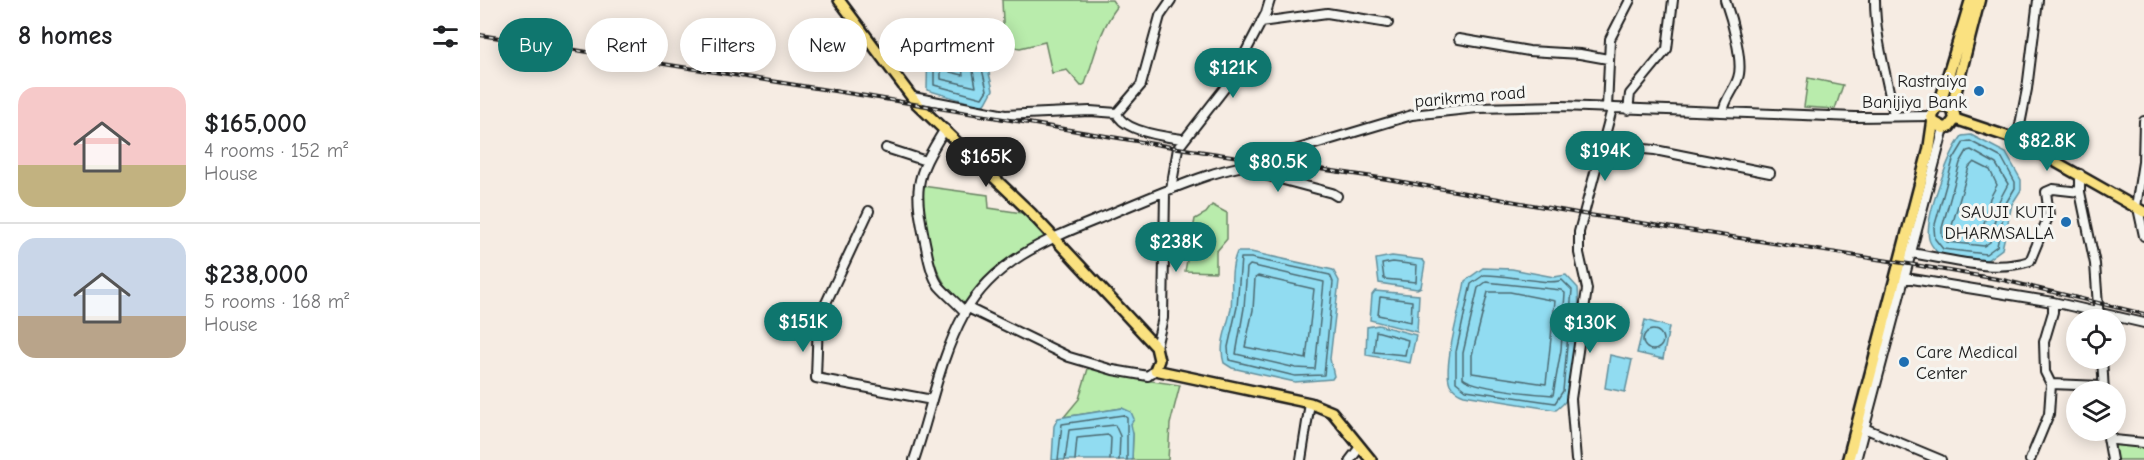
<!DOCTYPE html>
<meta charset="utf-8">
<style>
:root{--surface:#fff;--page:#f2f2f2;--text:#202124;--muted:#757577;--line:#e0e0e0;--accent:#0f766e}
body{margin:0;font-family:"Comic Neue",sans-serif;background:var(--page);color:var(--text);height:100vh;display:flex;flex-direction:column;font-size:22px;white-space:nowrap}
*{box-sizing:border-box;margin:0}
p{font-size:20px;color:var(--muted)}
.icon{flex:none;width:33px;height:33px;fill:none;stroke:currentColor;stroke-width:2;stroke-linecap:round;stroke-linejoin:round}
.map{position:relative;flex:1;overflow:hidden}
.drawer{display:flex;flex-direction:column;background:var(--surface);width:480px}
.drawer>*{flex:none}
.hud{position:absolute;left:18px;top:18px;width:570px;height:54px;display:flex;gap:12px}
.controls{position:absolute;left:1586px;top:309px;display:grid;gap:12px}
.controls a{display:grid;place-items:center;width:60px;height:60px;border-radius:50%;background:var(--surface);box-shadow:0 3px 15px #0003;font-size:30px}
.price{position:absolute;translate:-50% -51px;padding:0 14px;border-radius:21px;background:var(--accent);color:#fff;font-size:20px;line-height:39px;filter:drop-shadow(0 2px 3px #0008)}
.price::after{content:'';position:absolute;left:50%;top:36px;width:18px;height:14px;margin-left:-9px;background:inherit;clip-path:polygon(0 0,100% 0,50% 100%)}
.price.on{background:#222;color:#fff}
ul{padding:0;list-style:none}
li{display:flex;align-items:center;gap:18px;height:150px;padding:0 18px}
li+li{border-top:2px solid var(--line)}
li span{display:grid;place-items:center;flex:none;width:168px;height:120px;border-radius:18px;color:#555}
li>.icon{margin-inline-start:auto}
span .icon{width:72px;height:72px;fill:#fffc;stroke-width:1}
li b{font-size:26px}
h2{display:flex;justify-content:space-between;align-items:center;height:72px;padding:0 18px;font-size:26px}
.pill{padding:0 21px;border-radius:27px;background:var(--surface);box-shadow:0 3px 15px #0003;font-size:21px;line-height:54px}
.pill.on{background:var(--accent);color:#fff}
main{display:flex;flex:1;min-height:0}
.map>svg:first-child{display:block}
.green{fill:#b9ecac;stroke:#6a8464;stroke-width:1.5}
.water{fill:#91dcf1;stroke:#628f9c;stroke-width:1.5}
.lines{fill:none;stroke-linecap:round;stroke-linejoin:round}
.shore{stroke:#4b6971;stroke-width:1.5}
.minor-casing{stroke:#1c1c1c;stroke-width:12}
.major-casing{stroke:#1c1c1c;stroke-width:14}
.highway-casing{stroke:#1c1c1c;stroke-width:15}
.minor{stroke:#f6f6f2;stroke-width:8}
.major{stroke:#fae180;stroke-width:9}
.highway{stroke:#fae180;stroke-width:10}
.rail-casing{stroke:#1c1c1c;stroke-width:4}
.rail{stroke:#f6f6f2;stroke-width:1.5;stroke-dasharray:4.5;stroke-linecap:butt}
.poi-dot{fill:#1f6fb2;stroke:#f6f6f2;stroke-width:2}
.labels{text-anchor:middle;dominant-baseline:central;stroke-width:6;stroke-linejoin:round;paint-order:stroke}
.poi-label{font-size:18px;fill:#1c1c1c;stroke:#f6f6f2;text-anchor:end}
.street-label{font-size:18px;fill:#1c1c1c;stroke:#f6f6f2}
</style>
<main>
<section class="drawer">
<h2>8 homes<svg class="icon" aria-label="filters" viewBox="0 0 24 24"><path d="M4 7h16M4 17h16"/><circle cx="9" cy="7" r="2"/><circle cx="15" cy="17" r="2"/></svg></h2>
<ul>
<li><span style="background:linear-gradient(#f6c9c9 65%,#c2b280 0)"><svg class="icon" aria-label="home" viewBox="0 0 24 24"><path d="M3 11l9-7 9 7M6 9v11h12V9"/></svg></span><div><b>$165,000</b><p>4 rooms · 152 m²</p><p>House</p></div></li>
<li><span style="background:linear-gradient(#c9d6e8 65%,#b9a48a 0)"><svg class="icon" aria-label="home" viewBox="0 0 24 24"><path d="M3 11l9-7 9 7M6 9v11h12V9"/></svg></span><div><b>$238,000</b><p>5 rooms · 168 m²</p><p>House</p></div></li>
</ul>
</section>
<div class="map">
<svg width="1664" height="460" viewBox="0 0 1664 460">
<rect width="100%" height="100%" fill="#f6ece3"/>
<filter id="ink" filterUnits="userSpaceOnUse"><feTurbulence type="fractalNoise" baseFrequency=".0167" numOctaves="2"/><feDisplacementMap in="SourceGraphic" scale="12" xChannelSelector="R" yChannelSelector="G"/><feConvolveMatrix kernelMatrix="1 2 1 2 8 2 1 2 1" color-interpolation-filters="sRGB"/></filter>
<g filter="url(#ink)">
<path class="green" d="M522 0H632L637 7C619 31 615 56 605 84L601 86 587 70 572 73 565 42 540 48 524 45Z
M1328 78 1363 85 1355 109 1324 107Z
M442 186 508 195 509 208 542 213 568 236C526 257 514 272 485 307 450 280 444 227 442 186Z
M732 205 747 213V239L736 252V272L705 271 715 219 726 213Z
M610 362 665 380 700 385 690 424 688 460H652L653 434 642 408 584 417 599 399Z
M1633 445 1664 447V460H1634Z"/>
<path class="water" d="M464 26 501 39 513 90 506 103 501 106 447 90 448 33 454 27Z
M1491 135 1526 153 1541 180V190L1532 204 1522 249 1507 260 1459 255C1456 250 1450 245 1449 239 1444 219 1469 153 1482 136Z
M757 252H771L853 270 859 281 850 359 854 376 852 379 815 382 752 368 744 363C738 345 748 326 751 308 753 290 749 270 757 252Z
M912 256 943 260 945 263 941 287 937 289 899 283 896 259Z
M1003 268 1032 269 1074 277 1086 275 1098 288C1100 308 1095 383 1086 400 1084 404 1080 407 1076 410L984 395C978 393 973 390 970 384 962 366 982 303 985 281Z
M895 291 939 295 937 332 890 320 892 295Z
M1165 320 1189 327 1183 359 1157 353Z
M898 325 936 335 930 363 886 355 887 327Z
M1130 355 1152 360 1145 392 1125 388Z
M642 408 651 412 654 419 651 424 653 434 652 460H572L574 426 578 418Z"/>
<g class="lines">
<path class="shore" d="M464 33 496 44 507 90 502 98 454 85V35Z
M465 41 489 50 496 87 461 79V43Z
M473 53 481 57 483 75 470 72V56Z
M1490 141 1522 158 1535 182V188L1526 203 1517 246 1506 254 1463 249 1455 239 1454 228 1473 160 1484 142Z
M1491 150 1516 164 1528 184 1519 201 1510 242 1504 246 1467 242 1462 236V228L1480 163 1487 151Z
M1494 162 1510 170 1517 185 1510 198 1501 236 1473 234 1471 229 1489 167Z
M761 258H771L850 275 853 282 844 375 815 376 749 360 748 347 757 307Z
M913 262 937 265 936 282 904 279 902 264Z
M770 265 844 282 835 369 816 368 756 354 764 308 767 268Z
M1004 275C1024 274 1070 286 1082 280L1092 290 1083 391 1075 403 986 390 976 382V352L991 284Z
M778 276 834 289 826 359 765 347 773 310 775 278Z
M1006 282 1081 290 1085 293 1081 350 1073 395C1057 394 993 388 983 378V353L998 288Z
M1008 292H1030L1075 301 1066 384 992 373V355Z
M900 297 932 301 931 322 898 315Z
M1163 340a10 10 0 1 1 20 0a10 10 0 1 1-20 0Z
M896 331 928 340 925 355 894 352Z
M578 460 582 424 643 415 647 418V460
M585 460 589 430 635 425 640 436 639 460
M595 460 597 438 628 435 631 438 630 460"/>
<g class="minor-casing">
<path id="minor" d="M691 0 680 16 661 85 637 113C642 131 686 137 702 139
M1395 0C1395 39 1407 77 1414 116
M781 22 847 13 908 23
M979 39 1049 51 1100 54 1128 59
M433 97 525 115 610 111 637 113
M1127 108 1130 39 1150 0
M1148 110 1150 94 1187 49 1193 0
M1243 112C1245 98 1254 91 1258 78 1264 62 1251 17 1245 0
M465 129C433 180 434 189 446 247 448 258 452 277 459 286 467 295 477 303 485 312
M1537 140 1547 89 1558 0
M406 148 446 161
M1120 150 1141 147 1175 150 1290 173
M776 165V171L785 175 852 193 857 196
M1600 174V192L1615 264 1619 320
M691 189 698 148 751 80 786 13 790 0
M1656 207 1663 162 1664 121
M1658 208 1664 236
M389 211 338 320 336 378 452 400
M1431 253C1469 259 1513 273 1550 261L1569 215 1566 192 1573 189 1600 192
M1420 277 1573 302 1664 323
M488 308 589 357 633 370 668 376 675 370
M676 347 683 318 685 192
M1622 358 1624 392
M1571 384 1623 386
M1384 428 1461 460
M1627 432 1632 460
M1628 433 1634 440 1664 443
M434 460C451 411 459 360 484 314 515 259 569 239 623 217 658 202 693 187 729 175 752 167 776 165 798 155L932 115 997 108 1081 106 1375 117 1452 116
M821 460 830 403
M870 460 880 447
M1096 460 1091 399 1107 289 1099 253V232L1132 109
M1376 460 1464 128
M1550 460 1569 414 1571 384 1565 372 1564 342 1573 312V302"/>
</g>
<g class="major-casing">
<path id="major" d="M359 0 437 104 551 213 676 347 679 360 675 370 830 403 852 412 891 460
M1475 119 1535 139 1664 212"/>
</g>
<g class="highway-casing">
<path id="highway" d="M1459 106 1491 0
M1473 110 1467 106 1457 107 1452 116 1453 122 1464 128 1469 127 1475 119 1473 110 1476 90 1499 0
M1368 460 1449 150 1453 122"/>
</g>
<use href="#minor" class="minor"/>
<use href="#major" class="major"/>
<use href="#highway" class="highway"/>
<g class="rail-casing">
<path id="rail" d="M0 35 386 96 698 148 907 179 1103 214 1429 264 1523 280 1664 314"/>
</g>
<use href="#rail" class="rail"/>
</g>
</g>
<g class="poi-dot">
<circle cx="1499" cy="91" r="6"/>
<circle cx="1586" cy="222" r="6"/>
<circle cx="1424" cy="362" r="6"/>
</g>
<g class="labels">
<g class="poi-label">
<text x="1487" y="81">Rastraiya<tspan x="1487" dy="21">Banijiya Bank</tspan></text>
<text x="1574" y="212">SAUJI KUTI<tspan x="1574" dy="21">DHARMSALLA</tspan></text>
<text x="1436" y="352" text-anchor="start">Care Medical<tspan x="1436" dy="21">Center</tspan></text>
</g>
<g class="street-label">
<text transform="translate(990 97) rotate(-5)">parikrma road</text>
</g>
</g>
</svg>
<div class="controls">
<a><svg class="icon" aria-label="locate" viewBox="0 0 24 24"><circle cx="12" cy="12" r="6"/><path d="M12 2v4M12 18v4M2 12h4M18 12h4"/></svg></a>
<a><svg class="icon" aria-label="layers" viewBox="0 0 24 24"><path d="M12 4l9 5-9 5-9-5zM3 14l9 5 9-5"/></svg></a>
</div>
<b class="price" style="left:753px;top:99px">$121K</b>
<b class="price" style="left:1567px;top:172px">$82.8K</b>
<b class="price" style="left:1125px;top:182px">$194K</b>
<b class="price on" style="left:506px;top:188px">$165K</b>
<b class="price" style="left:798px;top:193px">$80.5K</b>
<b class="price" style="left:696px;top:273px">$238K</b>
<b class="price" style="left:323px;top:353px">$151K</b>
<b class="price" style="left:1110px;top:354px">$130K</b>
<div class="hud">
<a class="pill on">Buy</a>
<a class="pill">Rent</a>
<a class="pill">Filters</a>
<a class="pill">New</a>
<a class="pill">Apartment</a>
</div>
</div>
</main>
